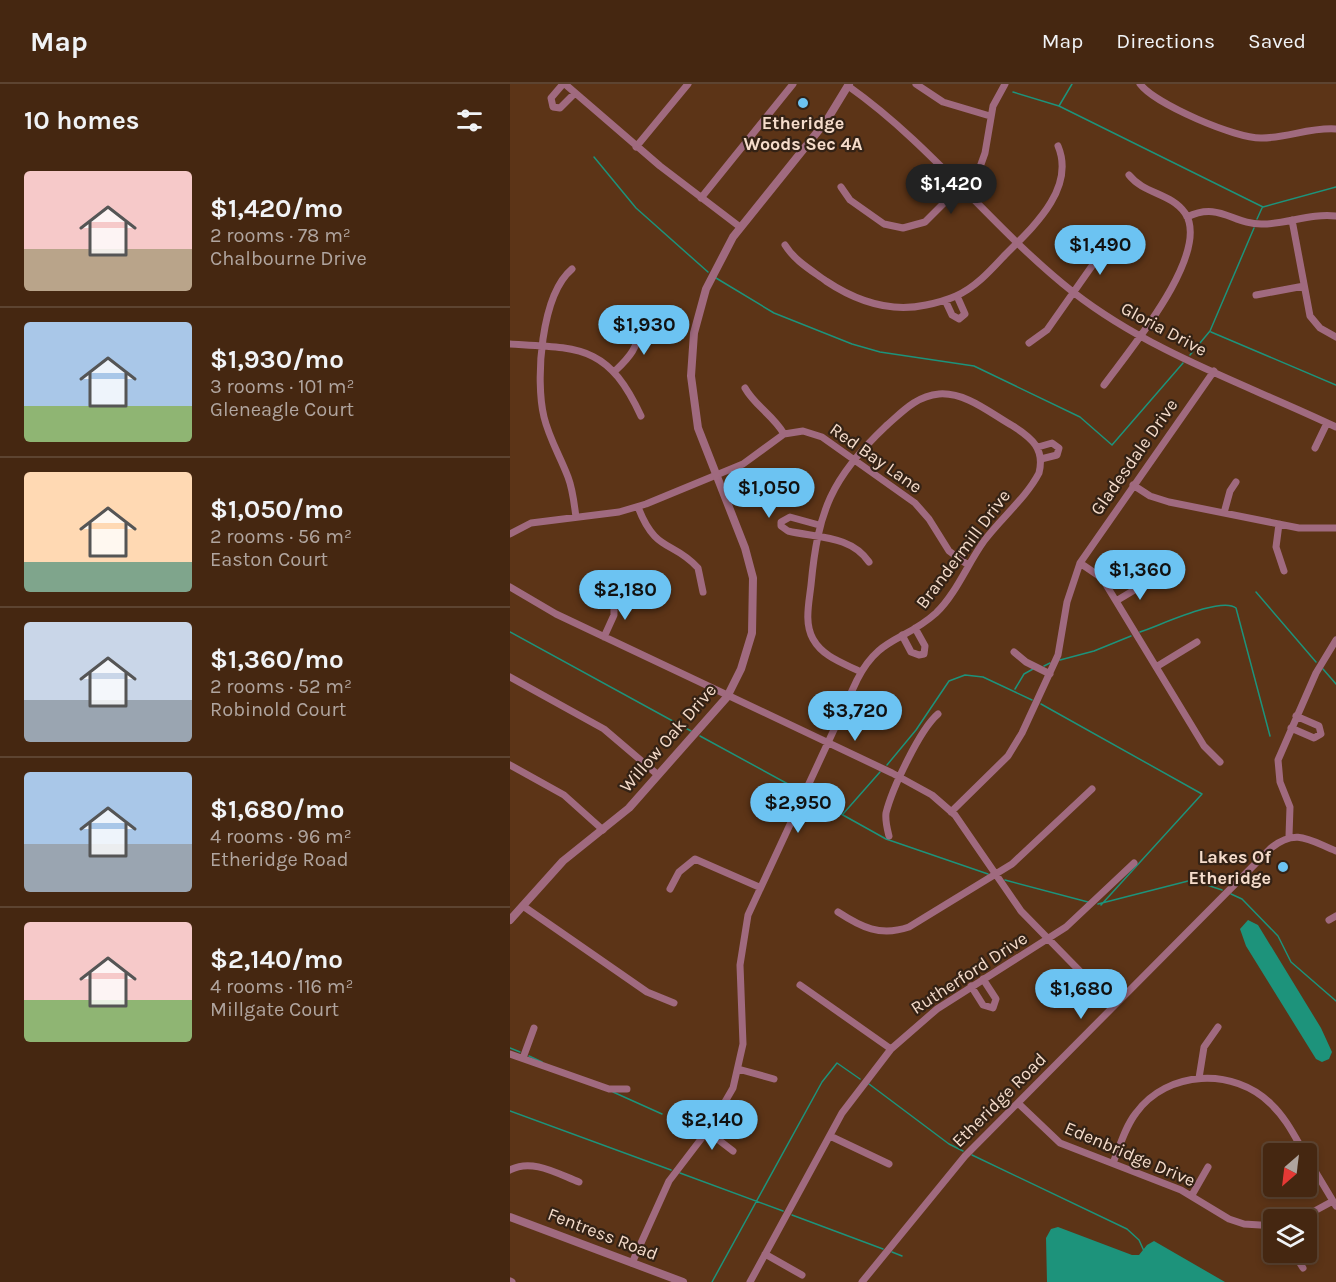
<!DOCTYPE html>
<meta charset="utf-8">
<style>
:root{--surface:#452711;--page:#4c2f1a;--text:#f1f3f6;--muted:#b0a59f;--line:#5d4431;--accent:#6cc3f2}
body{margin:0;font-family:Karla,sans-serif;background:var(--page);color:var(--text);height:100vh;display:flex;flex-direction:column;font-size:22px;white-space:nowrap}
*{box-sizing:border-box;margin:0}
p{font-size:20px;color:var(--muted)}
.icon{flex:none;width:33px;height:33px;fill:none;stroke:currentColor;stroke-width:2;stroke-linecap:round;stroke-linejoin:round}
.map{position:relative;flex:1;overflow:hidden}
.details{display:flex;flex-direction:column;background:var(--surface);width:510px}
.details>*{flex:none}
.needle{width:39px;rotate:208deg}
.fabs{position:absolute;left:753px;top:1059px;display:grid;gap:12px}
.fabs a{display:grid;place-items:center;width:54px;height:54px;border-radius:6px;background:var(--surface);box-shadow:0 3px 9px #0003,0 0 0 2px var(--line);font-size:30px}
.price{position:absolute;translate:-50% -51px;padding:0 14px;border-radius:21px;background:var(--accent);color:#111;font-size:20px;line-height:39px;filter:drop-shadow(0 2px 3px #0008)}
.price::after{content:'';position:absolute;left:50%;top:36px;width:18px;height:14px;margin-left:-9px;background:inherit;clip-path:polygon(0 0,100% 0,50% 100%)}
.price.on{background:#222;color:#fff}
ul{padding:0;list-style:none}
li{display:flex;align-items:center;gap:18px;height:150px;padding:0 24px}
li+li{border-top:2px solid var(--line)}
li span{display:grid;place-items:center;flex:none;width:168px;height:120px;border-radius:6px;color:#555}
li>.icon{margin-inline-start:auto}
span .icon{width:72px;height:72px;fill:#fffc;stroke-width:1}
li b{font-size:26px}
h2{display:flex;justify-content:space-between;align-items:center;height:72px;padding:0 24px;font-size:26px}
header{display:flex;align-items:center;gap:36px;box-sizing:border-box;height:84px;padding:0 30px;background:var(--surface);border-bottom:2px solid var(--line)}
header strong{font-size:28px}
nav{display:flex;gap:33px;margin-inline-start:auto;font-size:21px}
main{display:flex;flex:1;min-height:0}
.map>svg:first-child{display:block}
.water{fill:#1d937b}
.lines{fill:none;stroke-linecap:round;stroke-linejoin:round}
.stream{stroke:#1d937b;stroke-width:1.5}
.minor{stroke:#a06a7f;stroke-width:7}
.tertiary{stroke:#a06a7f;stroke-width:8}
.poi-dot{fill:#6cc3f2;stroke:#342215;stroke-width:2}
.labels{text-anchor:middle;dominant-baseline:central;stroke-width:4.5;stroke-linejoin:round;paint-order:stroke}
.poi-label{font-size:18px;font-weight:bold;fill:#f5dccb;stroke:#342215}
.street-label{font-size:18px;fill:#f5dccb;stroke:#342215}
</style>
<header>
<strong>Map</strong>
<nav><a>Map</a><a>Directions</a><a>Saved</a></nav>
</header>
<main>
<section class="details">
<h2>10 homes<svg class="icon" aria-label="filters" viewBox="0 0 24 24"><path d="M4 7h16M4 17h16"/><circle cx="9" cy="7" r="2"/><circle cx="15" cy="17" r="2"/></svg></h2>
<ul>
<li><span style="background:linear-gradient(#f6c9c9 65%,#b9a48a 0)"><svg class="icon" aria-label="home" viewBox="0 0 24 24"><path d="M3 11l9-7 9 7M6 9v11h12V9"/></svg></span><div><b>$1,420/mo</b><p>2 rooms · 78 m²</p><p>Chalbourne Drive</p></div></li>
<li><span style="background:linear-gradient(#a9c7e8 70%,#8fb573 0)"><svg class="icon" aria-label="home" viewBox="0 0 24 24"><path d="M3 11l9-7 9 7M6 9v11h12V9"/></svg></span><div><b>$1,930/mo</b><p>3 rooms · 101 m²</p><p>Gleneagle Court</p></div></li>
<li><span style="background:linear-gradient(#ffd9b3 75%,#7fa58c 0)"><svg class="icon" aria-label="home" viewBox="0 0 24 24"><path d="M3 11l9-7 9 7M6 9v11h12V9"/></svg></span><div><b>$1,050/mo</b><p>2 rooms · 56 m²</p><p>Easton Court</p></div></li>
<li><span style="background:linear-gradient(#c9d6e8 65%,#9aa5b1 0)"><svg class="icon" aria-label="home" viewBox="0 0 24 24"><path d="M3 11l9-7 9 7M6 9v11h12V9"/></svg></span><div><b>$1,360/mo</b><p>2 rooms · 52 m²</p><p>Robinold Court</p></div></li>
<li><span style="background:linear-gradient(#a9c7e8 60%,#9aa5b1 0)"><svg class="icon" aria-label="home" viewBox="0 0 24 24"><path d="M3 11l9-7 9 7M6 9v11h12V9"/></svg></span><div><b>$1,680/mo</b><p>4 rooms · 96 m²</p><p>Etheridge Road</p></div></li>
<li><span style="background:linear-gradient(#f6c9c9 65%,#8fb573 0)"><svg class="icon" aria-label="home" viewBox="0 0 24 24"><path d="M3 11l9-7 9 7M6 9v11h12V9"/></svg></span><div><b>$2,140/mo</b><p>4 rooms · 116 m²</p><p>Millgate Court</p></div></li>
</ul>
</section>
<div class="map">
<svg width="826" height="1198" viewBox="0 0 826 1198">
<rect width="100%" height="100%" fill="#5c3417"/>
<path class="water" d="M738 836 748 841 811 944 822 968 819 975 812 978 806 975 736 862 730 845Z
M548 1143 622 1171H629L637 1161 644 1157 715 1198H537L536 1154 541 1145Z"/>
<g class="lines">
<path class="stream" d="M503 8 549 22 753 123 826 103
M549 22 562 0
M84 73 126 124 198 188
M747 135 752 124
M206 194 264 229 342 260 370 268 464 282 570 333 602 361 673 279
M701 248 826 301
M680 271 700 247 744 144
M746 508 806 578
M0 548 181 647
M630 548C649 542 711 512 726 524L760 652
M550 576 584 567 621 552
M534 582 540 579
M813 585 826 600
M505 605 514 590 523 585
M531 620 692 710 591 821
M190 652 289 706
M377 681 406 646 439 597 455 591 473 593 522 616
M297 711 376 755 478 790
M333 730 370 688
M495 796 578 818
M721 810 732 815 768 852 781 878 826 917
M588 820 682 796 712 806
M0 964 10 968
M19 972 32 978
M359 1000 439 1060 453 1067
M103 1008 152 1030
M0 1027 161 1086
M462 1071 617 1145 629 1156 634 1167
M170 1089 273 1127
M282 1131 373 1165
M382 1168 392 1172
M202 1198 312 998 327 979 350 995"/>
<path class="minor" d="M53 0 41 14 43 23 50 24 65 9
M55 0 150 82 230 143
M406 0 433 18 480 32
M630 0C645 20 726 55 752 54 777 54 801 43 826 45
M338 2C423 62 483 145 563 208 641 269 738 301 826 343
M126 63 178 0
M331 103 340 116 374 140 393 144 415 138 470 83 475 69 483 22 495 0
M191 114 283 0
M677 133C710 117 723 141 753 140 777 140 801 129 826 132
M782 136 800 232 810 244 826 253
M275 161C285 177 301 186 316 197 346 217 379 229 416 221 426 219 437 216 446 212 466 203 481 186 495 171 522 144 566 105 548 62
M62 185C31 211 25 296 34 333 39 354 50 372 58 393 63 406 64 419 66 433
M746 211 794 202
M435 216 442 231 449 235 455 230 447 212
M519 259 537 246 596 162
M0 260C71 264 98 261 131 332
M105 287C119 274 130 262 128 242
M594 301C618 268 702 169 675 129 661 109 634 110 619 91
M235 304C245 322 263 331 274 350
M528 363 542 359 549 364 547 371 531 375
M805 364 817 339
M623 401 640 412 659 418 789 444H826
M128 423C146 470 163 456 188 484L193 508
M714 429 720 407 726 398
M769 440 766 463 774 487
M309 441 280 433 271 438V442L278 447C307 454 341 451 359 478
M0 450 21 439 109 428 136 420 233 380 274 350 293 347 312 353 405 419 419 435 439 467 458 481
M570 479 592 494 694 662 710 678
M0 503 46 530 382 689 422 711 445 731 511 827 603 921
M606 517 641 496
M392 551 401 568 409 571 414 570 415 562 405 544
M94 553 104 531V516
M504 568 516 578 540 590
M646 583 687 558
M0 593 94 645 148 691
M781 644 804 654 811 650 809 642 786 632
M0 681 54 711 93 746
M245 714 282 732
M441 728 498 672 512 649 548 571 557 518 570 479 704 287
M379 752C377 744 375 737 376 729 382 705 410 645 428 630
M779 752 780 723 770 698 768 676 806 589 826 556
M160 805 169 788 185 775 249 803
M13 822 137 908 164 919
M328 828C351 843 370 853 399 843L502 780 582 705
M819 836 826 832
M290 901 381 965
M461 902 473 921 483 924 486 915 473 895
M0 970 99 1005H117
M13 974 24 944
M228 985 264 995
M689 994 694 963 708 943
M508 1019 550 1059 671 1106 719 1135 734 1140 764 1142
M197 1047 223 1067
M320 1052 379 1080
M796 1072 826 1122
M603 1079C610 1062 615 1043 626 1029 657 986 724 983 761 1020 776 1034 785 1053 795 1070
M0 1086C22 1074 48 1090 69 1098
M682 1111 698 1083
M788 1136 823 1117
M783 1168 793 1184
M255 1170 292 1191
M122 1179 159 1097 201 1042 223 1004 233 960 230 881 238 831 347 596C369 552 394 558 426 529 446 510 458 479 474 457 491 434 516 414 529 389 535 365 522 354 503 342 480 329 456 308 429 310 406 312 392 328 376 342 321 394 308 427 301 501 299 519 294 539 303 555 313 573 333 579 351 588
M0 1197 2 1198
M240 1198 332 1029 381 965 427 925 556 843 624 779
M352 1198 455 1072 761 764C786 744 799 756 826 767"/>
<path class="tertiary" d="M0 836 53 777 119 724 217 613 231 585 242 549 243 494 235 464 188 344 181 292 184 249 196 205 223 153 317 36 339 0
M0 1133 173 1198"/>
</g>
<g class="poi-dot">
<circle cx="293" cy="19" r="6"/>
<circle cx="773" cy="783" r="6"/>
</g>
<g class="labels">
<g class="poi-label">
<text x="293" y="39">Etheridge<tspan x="293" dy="21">Woods Sec 4A</tspan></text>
<text x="761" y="773" text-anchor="end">Lakes Of<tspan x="761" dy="21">Etheridge</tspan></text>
</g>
<g class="street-label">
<text transform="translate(654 245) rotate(28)">Gloria Drive</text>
<text transform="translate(624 373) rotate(-55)">Gladesdale Drive</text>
<text transform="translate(366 374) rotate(35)">Red Bay Lane</text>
<text transform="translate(453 465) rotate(-53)">Brandermill Drive</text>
<text transform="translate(158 654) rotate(-49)">Willow Oak Drive</text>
<text transform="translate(459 889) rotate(-33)">Rutherford Drive</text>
<text transform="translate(489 1016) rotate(-45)">Etheridge Road</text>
<text transform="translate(620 1070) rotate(23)">Edenbridge Drive</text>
<text transform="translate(93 1150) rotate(21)">Fentress Road</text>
</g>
</g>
</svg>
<div class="fabs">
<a><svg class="needle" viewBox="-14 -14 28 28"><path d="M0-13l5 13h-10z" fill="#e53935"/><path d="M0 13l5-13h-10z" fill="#b0a59f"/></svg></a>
<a><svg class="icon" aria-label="layers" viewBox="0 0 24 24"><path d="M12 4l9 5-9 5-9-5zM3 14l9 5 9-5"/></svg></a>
</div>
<b class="price on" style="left:441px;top:131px">$1,420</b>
<b class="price" style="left:590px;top:192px">$1,490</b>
<b class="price" style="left:134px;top:272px">$1,930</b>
<b class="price" style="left:259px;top:435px">$1,050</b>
<b class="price" style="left:630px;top:517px">$1,360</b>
<b class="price" style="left:115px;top:537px">$2,180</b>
<b class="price" style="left:345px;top:658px">$3,720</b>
<b class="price" style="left:288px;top:750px">$2,950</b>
<b class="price" style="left:571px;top:936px">$1,680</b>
<b class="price" style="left:202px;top:1067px">$2,140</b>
</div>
</main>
